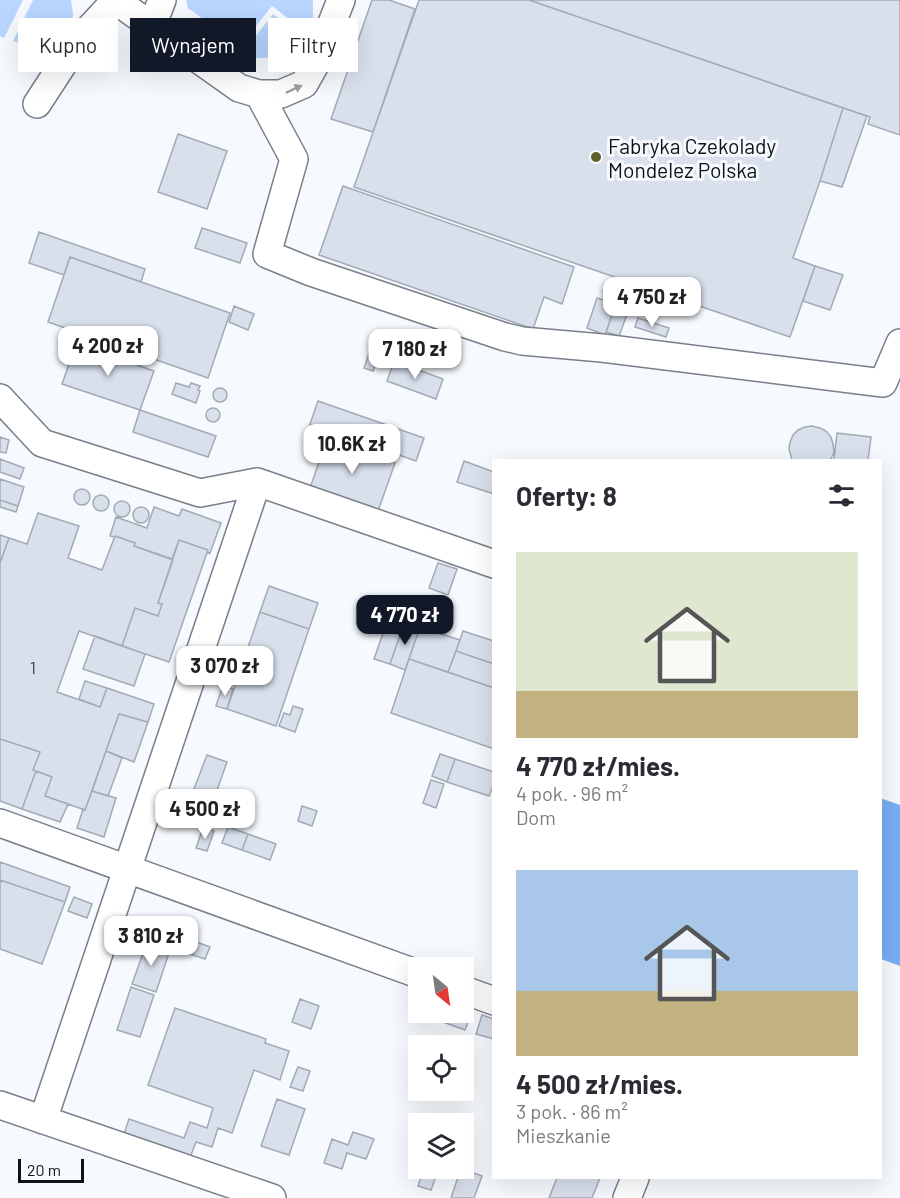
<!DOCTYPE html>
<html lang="pl">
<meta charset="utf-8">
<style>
:root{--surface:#fff;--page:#f2f2f3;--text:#2b2b33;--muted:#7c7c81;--accent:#111827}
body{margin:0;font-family:Barlow,sans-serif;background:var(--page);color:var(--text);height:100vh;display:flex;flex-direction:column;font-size:22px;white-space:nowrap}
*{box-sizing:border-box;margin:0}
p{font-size:20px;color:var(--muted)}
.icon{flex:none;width:33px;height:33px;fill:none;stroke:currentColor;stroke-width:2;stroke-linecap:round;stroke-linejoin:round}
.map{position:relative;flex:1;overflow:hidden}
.drawer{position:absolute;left:492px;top:459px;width:390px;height:720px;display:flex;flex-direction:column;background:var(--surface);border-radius:0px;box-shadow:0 6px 24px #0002}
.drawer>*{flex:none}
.hud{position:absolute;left:18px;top:18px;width:384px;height:54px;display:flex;gap:12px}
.needle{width:39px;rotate:151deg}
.buttons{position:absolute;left:408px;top:957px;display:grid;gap:12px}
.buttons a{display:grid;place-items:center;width:66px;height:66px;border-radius:0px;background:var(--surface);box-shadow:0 6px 24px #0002;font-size:30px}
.scale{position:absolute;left:18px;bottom:15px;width:66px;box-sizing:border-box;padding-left:6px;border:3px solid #0f1216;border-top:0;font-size:16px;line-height:21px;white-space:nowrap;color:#0f1216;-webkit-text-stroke:4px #f6fafe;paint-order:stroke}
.price{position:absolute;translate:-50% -51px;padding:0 14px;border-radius:12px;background:#fff;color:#222;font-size:20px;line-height:39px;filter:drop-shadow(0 2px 3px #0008)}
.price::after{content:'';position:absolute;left:50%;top:36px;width:18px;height:14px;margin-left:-9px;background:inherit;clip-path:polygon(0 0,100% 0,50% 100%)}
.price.active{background:var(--accent);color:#fff}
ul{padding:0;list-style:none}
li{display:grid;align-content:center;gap:12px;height:318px;padding:0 24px}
li span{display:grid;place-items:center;height:186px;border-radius:0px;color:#555}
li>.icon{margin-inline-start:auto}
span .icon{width:108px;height:108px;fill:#fffc;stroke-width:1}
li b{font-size:26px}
h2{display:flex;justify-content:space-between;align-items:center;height:72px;padding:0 24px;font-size:26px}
.chip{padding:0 21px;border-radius:0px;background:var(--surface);box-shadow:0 6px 24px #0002;font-size:21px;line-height:54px}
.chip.active{background:var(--accent);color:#fff}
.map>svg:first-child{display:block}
.green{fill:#b8d6ff}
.water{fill:#79adf3}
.building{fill:#d8e0ec;stroke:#a2aab5;stroke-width:1.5}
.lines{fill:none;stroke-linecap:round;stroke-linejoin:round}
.minor-casing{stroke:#787f89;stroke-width:30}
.minor{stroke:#fff;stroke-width:27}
.oneway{fill:#9fa0a2}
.poi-dot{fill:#605e2b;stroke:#f6fafe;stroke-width:2}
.labels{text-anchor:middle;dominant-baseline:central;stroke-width:6;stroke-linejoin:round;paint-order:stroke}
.number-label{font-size:18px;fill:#41464c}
.poi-label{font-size:21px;fill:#0f1216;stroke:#f6fafe;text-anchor:start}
</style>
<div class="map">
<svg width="900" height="1198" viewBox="0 0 900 1198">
<rect width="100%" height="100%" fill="#f6fafe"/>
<path class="green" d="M0 0H23L4 38 0 36Z
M33 0H71L73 14 72 21 48 53 13 41Z
M186 0H313V17L306 32 272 6 240 46 188 8Z
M273 14 303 37C288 58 264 62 241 55Z"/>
<path class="water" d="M880 798 900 805V966L881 959Z"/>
<path class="building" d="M372 0H389L415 9 373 132 331 119Z
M419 0H529L843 108 820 181 793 258 815 266 790 337 667 295 664 303 652 299 655 291 354 187Z
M529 0H900V135L868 124 870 117 867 116Z
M843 108 867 116 842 187 820 181Z
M178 134 227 151 207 209 158 192Z
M343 186 574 267 562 304 544 297 533 329 319 255Z
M202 228 247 243 240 263 195 248Z
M39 232 145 269 141 282 70 257 64 275 29 263Z
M70 257 230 313 208 378 48 322Z
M815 266 843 275 830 310 803 301Z
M606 284 633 293 630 301 603 291Z
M597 298 616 304 605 335 587 328Z
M616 304 629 309 619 336 606 332Z
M234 306 254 314 248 330 229 322Z
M638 318 669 328 666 337 635 327Z
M76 344 154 371 140 410 62 384Z
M370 351 379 354 373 371 364 368Z
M394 361 443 379 436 399 387 381Z
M176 383 189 387 191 383 200 386 198 390 200 391 196 403 172 394Z
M213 395a7 7 0 1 1 14 0a7 7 0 1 1-14 0Z
M318 401 424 438 416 461 310 424Z
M206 415a7 7 0 1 1 14 0a7 7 0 1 1-14 0Z
M140 410 216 436 208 457 133 432Z
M310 424 322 429 318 439 307 434Z
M812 426 820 428 826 431 831 437 833 444 834 452 831 459 830 460H792L789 449 790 442 793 435 798 430 805 427Z
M837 433 871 437 868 460H834Z
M0 437 9 440 6 453 0 452Z
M327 439 395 463 378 511 310 488Z
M0 459 24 468 20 479 0 472Z
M464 461 494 472V494L457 482Z
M0 479 24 487 18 506 0 500Z
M74 497a8 8 0 1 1 16 0a8 8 0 1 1-16 0Z
M93 503a8 8 0 1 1 16 0a8 8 0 1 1-16 0Z
M0 500 18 506 16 512 0 507Z
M114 509a8 8 0 1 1 16 0a8 8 0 1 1-16 0Z
M133 515a8 8 0 1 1 16 0a8 8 0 1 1-16 0Z
M154 507 179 516 182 509 221 523 210 553 207 552 208 550 179 540 172 559 134 546 135 543 115 536 114 537 110 536 116 517 147 528Z
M38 513 79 526 68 558 102 570 115 536 135 543 134 546 173 560 158 603 162 604 158 616 135 608 122 646 79 631 57 692 100 707 107 688 154 704 148 722 119 714 85 810 45 796 52 777 33 770 40 752 0 739V563L9 538 27 544Z
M0 535 9 538 0 563Z
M179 540 208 550 169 662 122 646 135 608 158 616 162 604 158 603Z
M438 563 457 569 448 595 429 588Z
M269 586 318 603 309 629 260 612Z
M260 612 309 629 276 726 227 709Z
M389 616 405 621 390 664 374 659Z
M405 621 420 627 405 670 390 664Z
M420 627 460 640 448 672 409 659Z
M463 631 494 641V664L456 651Z
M95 636 145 654 134 686 83 669Z
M456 651 494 664V688L448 672Z
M409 659 494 688V749L391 713Z
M85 681 107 688 100 707 79 699Z
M223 685 233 689 227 709 216 706Z
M293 706 303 709 295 732 279 726 284 713 290 715Z
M119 714 148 722 134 762 106 751Z
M0 739 40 752 33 770 36 771 22 809 0 801Z
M106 751 122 758 108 796 92 791Z
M440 754 455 759 447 782 432 776Z
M207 755 227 762 211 807 190 799Z
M455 759 494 772V783L489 796 447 782Z
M36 771 52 777 45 796 68 804 60 822 22 809Z
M431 780 444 784 436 808 423 803Z
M92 791 116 798 104 837 77 828 83 809 85 810Z
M302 806 317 811 312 826 298 821Z
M228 827 248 834 242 850 222 843Z
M203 828 214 831 207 851 196 848Z
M248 834 276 844 270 860 242 850Z
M0 862 70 887 65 902 0 880Z
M0 880 65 902 42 964 0 949Z
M74 897 92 904 87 918 68 911Z
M152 927 175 935 170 950 147 942Z
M186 938 210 947 205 959 181 951Z
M147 942 170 950 156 992 132 984Z
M131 987 154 995 140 1037 117 1030Z
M300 999 319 1006 311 1029 292 1022Z
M175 1008 266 1039 265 1043 289 1051 280 1080 254 1070 232 1133 218 1128 212 1147 196 1142 188 1163 122 1140 129 1119 184 1138 190 1122 207 1128 213 1108 148 1085Z
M464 1008 472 1011 465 1030 443 1022 446 1012H464Z
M482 1015 494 1019V1039L476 1034Z
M298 1067 310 1071 303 1091 290 1087Z
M277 1099 305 1109 289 1155 261 1146Z
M353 1132 374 1139 366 1159 347 1153 342 1169 324 1163 332 1139 348 1145Z
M424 1168H439L431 1190 418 1186Z
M461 1168 482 1176 474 1198H451Z
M557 1178H600L592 1198H549Z"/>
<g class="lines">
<g class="minor-casing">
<path id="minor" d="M115 0 239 88 259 94H281L304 84 317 61 341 0
M152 26 162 0
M259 94 294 159 267 254 311 272 505 337 522 341 602 348 883 383 900 343
M37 104 78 41 116 0
M0 398 42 443 200 493 257 482 494 564
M0 823 418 974
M464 990 494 1001
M0 1105 272 1198
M43 1120 257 482
M627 1198 635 1178"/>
</g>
<use href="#minor" class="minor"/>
</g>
<defs><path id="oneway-solid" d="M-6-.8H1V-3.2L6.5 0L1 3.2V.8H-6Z" transform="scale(1.5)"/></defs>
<use class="oneway" href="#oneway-solid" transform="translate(294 89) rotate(-25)"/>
<circle class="poi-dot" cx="596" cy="157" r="6"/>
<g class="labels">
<g class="number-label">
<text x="33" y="667">1</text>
</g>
<g class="poi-label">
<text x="608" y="145">Fabryka Czekolady<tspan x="608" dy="24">Mondelez Polska</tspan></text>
</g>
</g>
</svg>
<div class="buttons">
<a><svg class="needle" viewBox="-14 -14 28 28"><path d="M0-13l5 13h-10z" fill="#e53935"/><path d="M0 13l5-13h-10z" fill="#7c7c81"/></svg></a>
<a><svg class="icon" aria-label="locate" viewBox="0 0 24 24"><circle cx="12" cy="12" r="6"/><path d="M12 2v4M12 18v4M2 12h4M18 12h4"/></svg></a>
<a><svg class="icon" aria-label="layers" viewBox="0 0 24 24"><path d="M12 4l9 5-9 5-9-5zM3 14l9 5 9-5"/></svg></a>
</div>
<div class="scale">20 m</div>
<b class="price" style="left:652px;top:328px">4 750 zł</b>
<b class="price" style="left:108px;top:377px">4 200 zł</b>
<b class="price" style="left:415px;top:380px">7 180 zł</b>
<b class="price" style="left:352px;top:475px">10.6K zł</b>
<b class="price active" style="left:405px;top:646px">4 770 zł</b>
<b class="price" style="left:225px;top:697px">3 070 zł</b>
<b class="price" style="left:205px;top:840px">4 500 zł</b>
<b class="price" style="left:151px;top:967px">3 810 zł</b>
<div class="hud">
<a class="chip">Kupno</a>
<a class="chip active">Wynajem</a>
<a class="chip">Filtry</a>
</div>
<section class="drawer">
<h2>Oferty: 8<svg class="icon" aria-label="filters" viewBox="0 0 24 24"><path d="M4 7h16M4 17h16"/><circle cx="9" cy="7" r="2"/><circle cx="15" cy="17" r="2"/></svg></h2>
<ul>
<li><span style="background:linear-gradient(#dfe7d0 75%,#c2b280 0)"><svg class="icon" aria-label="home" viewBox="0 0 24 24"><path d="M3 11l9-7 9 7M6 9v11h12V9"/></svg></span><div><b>4 770 zł/mies.</b><p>4 pok. · 96 m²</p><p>Dom</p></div></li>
<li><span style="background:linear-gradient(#a9c7e8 65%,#c2b280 0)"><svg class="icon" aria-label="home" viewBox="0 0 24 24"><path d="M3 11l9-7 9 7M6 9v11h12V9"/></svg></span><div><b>4 500 zł/mies.</b><p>3 pok. · 86 m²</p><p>Mieszkanie</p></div></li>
</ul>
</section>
</div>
